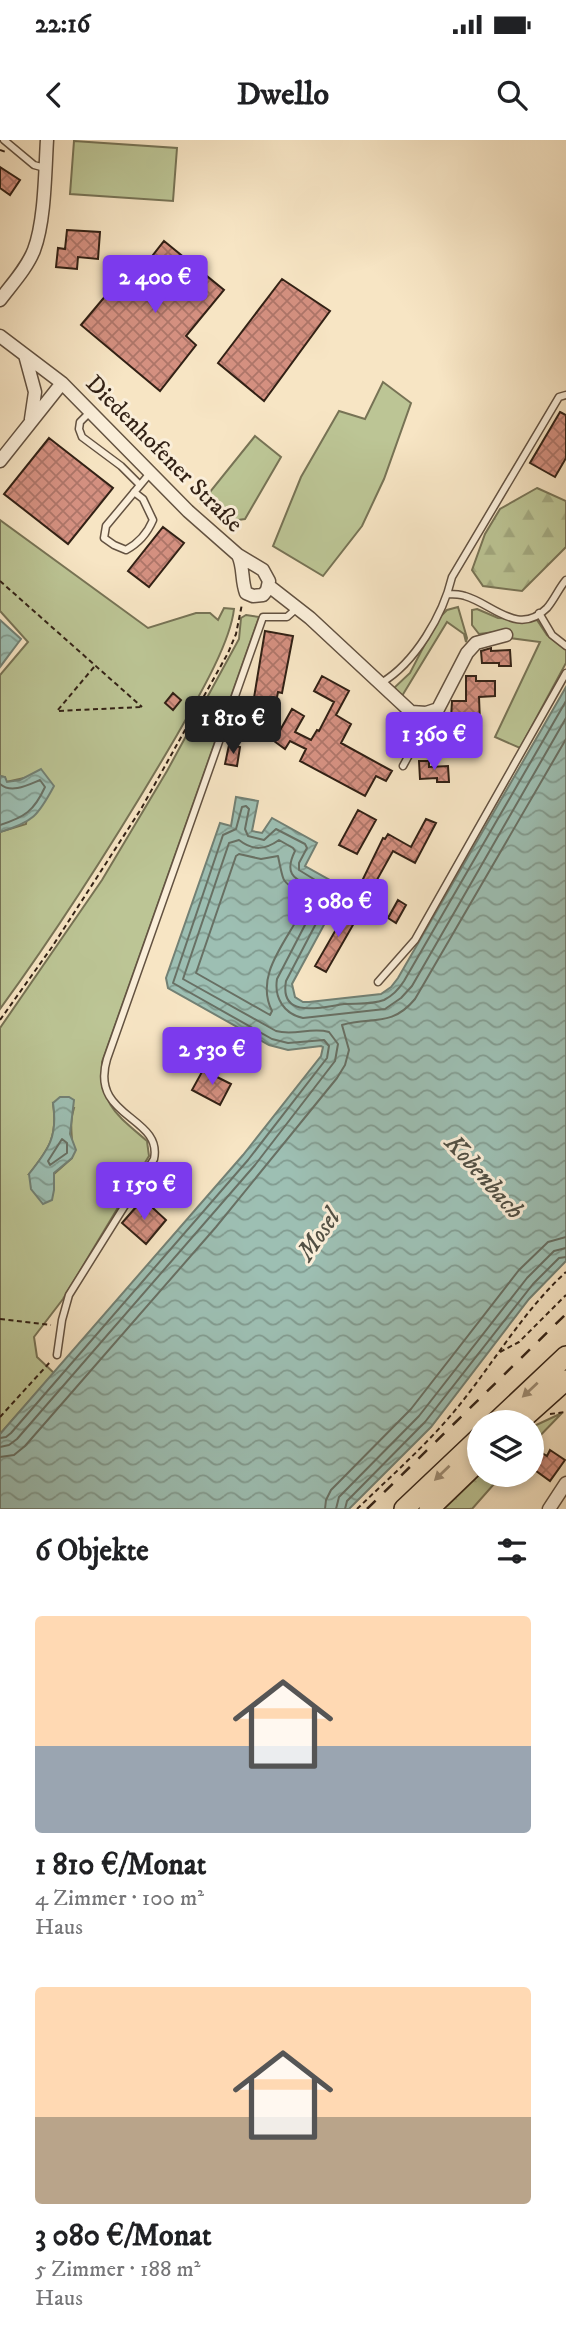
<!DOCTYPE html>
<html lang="de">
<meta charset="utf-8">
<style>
:root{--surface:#fff;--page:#f2f2f2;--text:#202124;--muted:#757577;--accent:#7c3aed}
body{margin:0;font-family:"IM FELL DW Pica",serif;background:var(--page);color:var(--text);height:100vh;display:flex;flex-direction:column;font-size:26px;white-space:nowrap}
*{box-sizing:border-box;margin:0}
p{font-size:23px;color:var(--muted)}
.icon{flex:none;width:38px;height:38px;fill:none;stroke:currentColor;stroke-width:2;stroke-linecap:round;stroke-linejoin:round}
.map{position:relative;height:1369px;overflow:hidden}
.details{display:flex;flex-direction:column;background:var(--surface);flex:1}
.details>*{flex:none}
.buttons{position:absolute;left:467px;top:1270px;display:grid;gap:14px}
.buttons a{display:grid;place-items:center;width:77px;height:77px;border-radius:50%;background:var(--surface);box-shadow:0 4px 10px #0003;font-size:35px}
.price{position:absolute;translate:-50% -60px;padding:0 16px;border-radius:7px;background:var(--accent);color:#fff;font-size:23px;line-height:46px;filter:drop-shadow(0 2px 4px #0008)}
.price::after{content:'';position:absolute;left:50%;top:42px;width:21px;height:16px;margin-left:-10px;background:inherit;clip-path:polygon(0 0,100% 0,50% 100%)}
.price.current{background:#222;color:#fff}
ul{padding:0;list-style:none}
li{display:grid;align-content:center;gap:14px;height:371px;padding:0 35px}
li span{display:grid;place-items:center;height:217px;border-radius:7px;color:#555}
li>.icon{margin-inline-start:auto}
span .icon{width:126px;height:126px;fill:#fffc;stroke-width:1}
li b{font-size:30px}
h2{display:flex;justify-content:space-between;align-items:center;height:84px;padding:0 35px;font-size:30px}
.status{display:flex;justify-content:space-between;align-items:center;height:49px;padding:0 35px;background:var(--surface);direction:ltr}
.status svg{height:19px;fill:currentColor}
header{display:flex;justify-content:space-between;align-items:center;height:91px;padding:0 35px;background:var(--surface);font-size:32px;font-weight:700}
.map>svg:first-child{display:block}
.green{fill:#bcc595;stroke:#777355;stroke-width:2;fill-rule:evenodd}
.forest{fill:url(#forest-firs);stroke:#777355;stroke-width:2}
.water{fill:url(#water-waves);stroke:#728074;stroke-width:2}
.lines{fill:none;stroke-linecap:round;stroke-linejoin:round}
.shore{stroke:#687064;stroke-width:2}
.building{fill:url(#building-cross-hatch);stroke:#322115;stroke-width:2}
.lane-casing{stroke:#635241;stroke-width:9}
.street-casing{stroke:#635241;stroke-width:15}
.primary-casing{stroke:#322115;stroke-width:22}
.path{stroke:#322115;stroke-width:2;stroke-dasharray:5 3.5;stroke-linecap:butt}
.lane{stroke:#faeed9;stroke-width:6}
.street{stroke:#faeed9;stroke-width:12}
.primary{stroke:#f7e5c4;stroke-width:19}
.rail{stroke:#322115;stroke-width:2.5;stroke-dasharray:12 12;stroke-linecap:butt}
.oneway{fill:#9e8d75}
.labels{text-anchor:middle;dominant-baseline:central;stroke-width:6;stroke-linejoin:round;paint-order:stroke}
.street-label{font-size:24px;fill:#322115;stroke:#faeed9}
.water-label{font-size:26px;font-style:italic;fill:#525044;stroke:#faeed9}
</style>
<div class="status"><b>22:16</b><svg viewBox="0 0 49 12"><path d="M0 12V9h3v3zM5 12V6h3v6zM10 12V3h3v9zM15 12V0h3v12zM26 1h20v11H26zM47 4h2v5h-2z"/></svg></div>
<header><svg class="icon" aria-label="back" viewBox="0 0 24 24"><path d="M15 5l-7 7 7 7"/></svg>Dwello<svg class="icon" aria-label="search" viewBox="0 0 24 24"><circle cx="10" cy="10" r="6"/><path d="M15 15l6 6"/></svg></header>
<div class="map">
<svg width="566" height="1369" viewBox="0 0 566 1369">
<defs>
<pattern id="forest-firs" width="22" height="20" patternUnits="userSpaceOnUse" patternTransform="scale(1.75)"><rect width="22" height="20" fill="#bcc595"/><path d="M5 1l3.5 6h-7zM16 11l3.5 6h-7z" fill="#a2a980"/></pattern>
<pattern id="water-waves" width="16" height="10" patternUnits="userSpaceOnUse" patternTransform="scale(1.75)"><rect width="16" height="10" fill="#9dbfb3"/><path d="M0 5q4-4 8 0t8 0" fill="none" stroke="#819b90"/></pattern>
<pattern id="building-cross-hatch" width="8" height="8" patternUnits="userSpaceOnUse" patternTransform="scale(1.75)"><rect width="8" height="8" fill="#d49080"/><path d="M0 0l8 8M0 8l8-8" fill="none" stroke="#ad7568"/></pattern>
</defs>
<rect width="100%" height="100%" fill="#f7e5c4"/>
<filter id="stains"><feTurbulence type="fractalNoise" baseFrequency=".00286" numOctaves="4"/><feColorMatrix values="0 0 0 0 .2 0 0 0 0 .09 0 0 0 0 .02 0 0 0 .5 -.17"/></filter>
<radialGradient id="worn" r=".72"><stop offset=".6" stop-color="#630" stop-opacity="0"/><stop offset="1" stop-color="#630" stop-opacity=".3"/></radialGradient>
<path class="green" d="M74 1 177 8 173 61 70 54Z
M383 242 411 263 384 339 362 386 323 436 273 406 301 337 339 271 365 279Z
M255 296 281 317 245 379 223 382 201 363Z
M0 380 148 488 196 473H210L218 480 224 468 234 469C230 505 195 563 177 595 122 689 64 781 0 869V692L26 684 33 636 6 642 5 637 0 636V535L28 502 0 471Z
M458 467 467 498 466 502 464 494 447 482 402 556 396 553 395 547 410 533 438 479 447 470Z
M477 469 498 478 537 480 547 495 566 510V523L520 608 495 597 540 502 510 498V490L479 494 472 485V470Z
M246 475 259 477 102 922C101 966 116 974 147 1001L149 1016 63 1159 34 1197 37 1217 54 1233 0 1294V888L102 740 167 631 239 499 241 478ZM53 963 74 968C68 986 74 1000 72 1018L54 1034H29C49 1009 58 997 53 963Z"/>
<path class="forest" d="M537 348 566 361V407L522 451 483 446 472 430 485 394 500 369Z
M562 1273 532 1304V1287Z
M479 1335H502L472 1369H444Z"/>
<path class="water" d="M0 480 21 499 0 527Z
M566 547V1121L529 1159 431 1287 349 1369H0V1294L243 1015 321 916 323 907 321 906 288 910 269 905 168 848 166 838 220 683 231 686 236 657 258 661 252 691 262 693 272 678 317 703 305 726 344 748 292 844 295 857 303 862H309L381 854 391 847 398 838Z
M41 629 54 646C38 676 33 682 0 692V636L5 637 7 642 20 640Z
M60 957H69L74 960 70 994 76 1010 72 1018 54 1033V1050L52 1060 43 1064 31 1049 29 1034C49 1009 58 996 53 963Z"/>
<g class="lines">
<path class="shore" d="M0 644C11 654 28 645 40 640L45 647C34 671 25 677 0 685
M239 714 261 719 278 716C285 751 282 737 307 759 294 795 252 831 272 871L270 875 196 833 236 716Z
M62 999 67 1003V1013L50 1025 48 1021Z
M0 1298 6 1297 11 1293 248 1020 327 918 329 906 324 900 288 903 272 899 173 843 223 695 236 689 242 667 246 666 249 669 245 689 248 696 264 700 276 689 305 704 307 708 299 723V730L333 751 286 841C279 880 323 867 344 864 357 863 371 865 384 860 392 856 399 849 404 841L566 561
M0 1307 9 1305 17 1299 255 1025 335 921 338 904 329 892C311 887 294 896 276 891L183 839 229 703 239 700C253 711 265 710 279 700L293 708 295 711C280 741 304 740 321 754L277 839C274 858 284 874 303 878L385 869 401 858 412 846 566 578
M0 1317 14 1315 25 1306 216 1087 337 938 345 925 349 910 342 885C371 876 391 888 415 859L566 599
M325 1369 326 1360 331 1350 411 1269 519 1130 548 1102 566 1097
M336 1369 339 1357 419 1276 527 1138 554 1111 566 1108
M345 1369 347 1361 425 1282 533 1144 559 1118 566 1117"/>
</g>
<path class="building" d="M0 27 20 40 10 55 0 48Z
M67 90 100 92 98 119 78 117 77 129 56 127 58 108 65 109Z
M164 101 224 150 186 196 196 205 160 251 81 185 118 141 127 148Z
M282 139 330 171 264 261 218 223Z
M560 272 566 275V318L555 337 530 323Z
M49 298 113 348 68 404 4 354Z
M163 387 184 403 149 447 128 431Z
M265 491 293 496 282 553 278 552 270 593 249 588Z
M491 508V511L510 510 511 526H499V523H482L481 511Z
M322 536 349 551 336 575 351 584 341 603 392 631 386 641 376 636 365 656 300 621 306 609 290 601 285 609 274 601 292 569 304 576 295 592 311 600 317 590 319 591 334 562 314 551Z
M466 536H476V541H495V556L479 557 480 582H468V578L451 579 452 561H466Z
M173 553 181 560 173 570 165 563Z
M435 591H446V597L465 596V612H453V609H436Z
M229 605 240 607 237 626 225 624Z
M419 621H429V627L448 626 449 642H437V638L420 639Z
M358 670 376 680 357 714 339 705Z
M426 679 436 683 415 723 393 711 373 747 362 741 383 698 385 699 388 694 411 707Z
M398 760 406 765 396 783 388 778Z
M350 765 361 771 326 832 315 826Z
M184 904 195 910 185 929 175 923Z
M203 930 231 944 220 965 192 950Z
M143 1059 166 1080 146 1104 122 1083Z
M550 1310 565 1320 550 1341 532 1328 542 1313 547 1316Z"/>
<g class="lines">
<g class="lane-casing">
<path id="lane" d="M4 0 34 25 45 28
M90 272 80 282 79 289 82 297 121 326 140 345
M134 352 143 359 153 380C147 394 139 403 126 410L114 405 104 398 106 386 151 332
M448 454C453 454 459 454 465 456 493 464 518 497 547 468 554 460 559 448 566 440
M539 473 552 495 566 506
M381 543C415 523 443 475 452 437L559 257 566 255
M403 626 432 573
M378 842 415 800 566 533
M57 1215 62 1180 69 1155 154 1019C163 976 89 978 107 919L263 477H287L297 468"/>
</g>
<g class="street-casing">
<path id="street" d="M0 160C12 144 27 128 34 110 45 81 45 32 47 0
M0 196 62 243 188 371 238 415 263 430 269 441 267 450 263 455 253 456 246 453C241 440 244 427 238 415
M25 215 35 252 31 279
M0 321 62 243
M269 446 310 478 411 572 426 573 438 569 467 513 476 503 506 495
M549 1369 566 1343"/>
</g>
<g class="primary-casing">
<path id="primary" d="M495 1283 566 1216
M518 1283 566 1240
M404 1369 480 1297
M429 1369 480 1320"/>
</g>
<path class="path" d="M0 10 6 12
M0 441 142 567
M94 527 57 571 141 567
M0 880 52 807 141 669 228 513 236 494 242 464
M0 1179 51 1185
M500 1212 519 1202 566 1155
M550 1274 566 1272
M0 1277 51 1221
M357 1369C389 1338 423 1308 452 1274 491 1228 521 1173 566 1132"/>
<use href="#lane" class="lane"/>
<use href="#street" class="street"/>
<use href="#primary" class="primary"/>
<path class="rail" d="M367 1369 566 1174"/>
</g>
<defs><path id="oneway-solid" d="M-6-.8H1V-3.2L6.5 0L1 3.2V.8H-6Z" transform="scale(1.75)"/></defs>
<g class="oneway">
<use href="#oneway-solid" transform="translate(530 1250) rotate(137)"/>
<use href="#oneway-solid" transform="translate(442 1333) rotate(136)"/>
</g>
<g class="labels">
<g class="street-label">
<text transform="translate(164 314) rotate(45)">Diedenhofener Straße</text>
</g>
<g class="water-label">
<text transform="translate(484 1037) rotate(48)">Kobenbach</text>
<text transform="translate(319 1095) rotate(-56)">Mosel</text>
</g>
</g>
<rect width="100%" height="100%" filter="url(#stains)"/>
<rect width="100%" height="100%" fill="url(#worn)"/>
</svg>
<div class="buttons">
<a><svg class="icon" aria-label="layers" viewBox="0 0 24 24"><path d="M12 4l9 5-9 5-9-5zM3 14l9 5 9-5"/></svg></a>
</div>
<b class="price" style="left:155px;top:175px">2 400 €</b>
<b class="price current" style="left:233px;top:616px">1 810 €</b>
<b class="price" style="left:434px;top:632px">1 360 €</b>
<b class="price" style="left:338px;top:799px">3 080 €</b>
<b class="price" style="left:212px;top:947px">2 530 €</b>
<b class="price" style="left:144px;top:1082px">1 150 €</b>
</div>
<section class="details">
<h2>6 Objekte<svg class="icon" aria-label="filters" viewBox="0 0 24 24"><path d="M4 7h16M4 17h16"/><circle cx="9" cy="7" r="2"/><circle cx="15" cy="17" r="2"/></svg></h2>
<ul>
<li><span style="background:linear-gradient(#ffd9b3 60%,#9aa5b1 0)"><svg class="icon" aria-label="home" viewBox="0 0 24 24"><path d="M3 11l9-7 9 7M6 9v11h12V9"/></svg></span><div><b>1 810 €/Monat</b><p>4 Zimmer · 100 m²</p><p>Haus</p></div></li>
<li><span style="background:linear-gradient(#ffd9b3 60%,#b9a48a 0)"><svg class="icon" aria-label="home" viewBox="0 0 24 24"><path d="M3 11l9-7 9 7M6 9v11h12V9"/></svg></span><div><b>3 080 €/Monat</b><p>5 Zimmer · 188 m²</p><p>Haus</p></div></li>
</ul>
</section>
